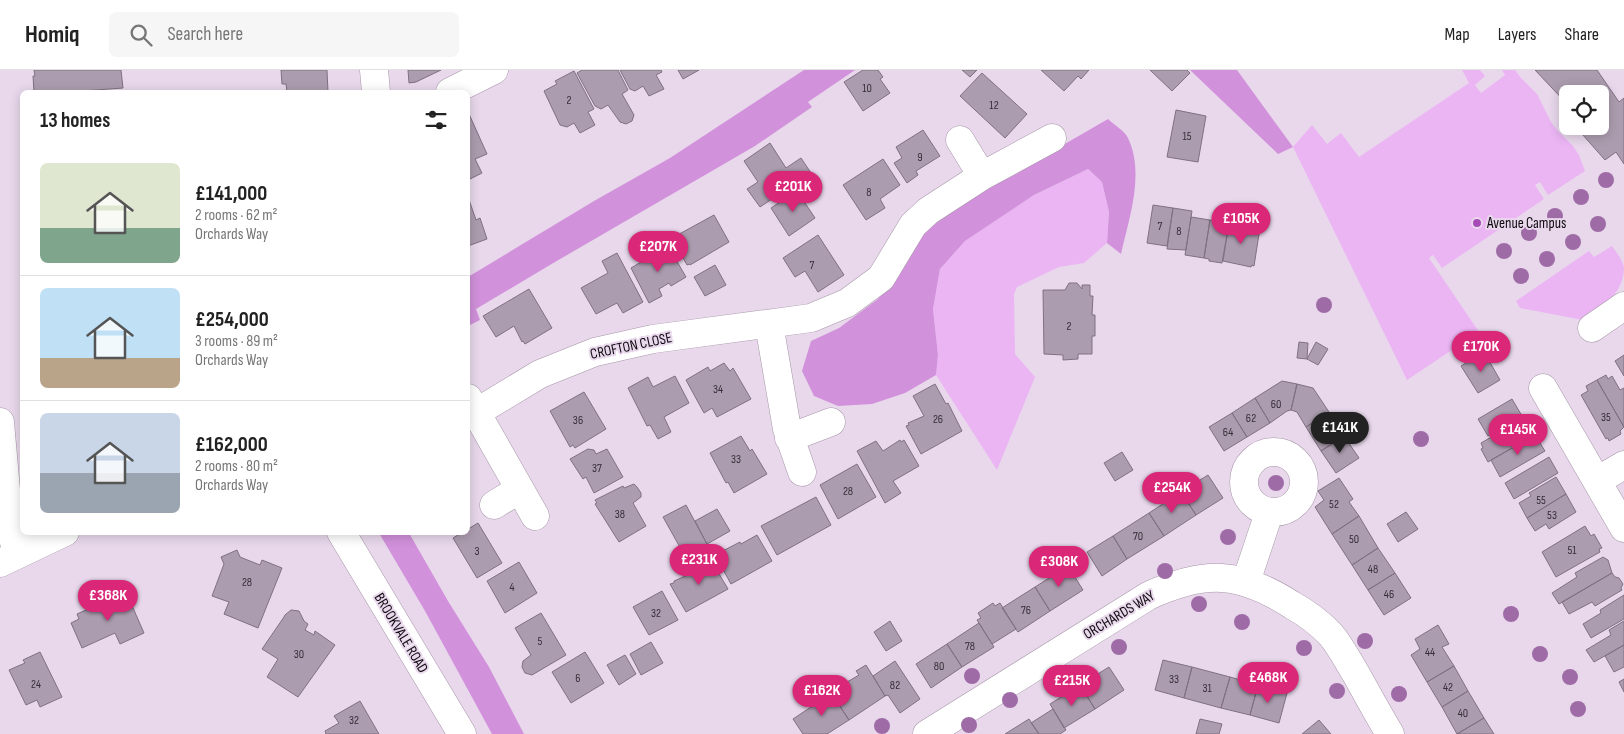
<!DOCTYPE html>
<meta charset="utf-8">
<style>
:root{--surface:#fff;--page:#f6f6f6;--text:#222;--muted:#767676;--line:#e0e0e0;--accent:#db2777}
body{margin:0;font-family:"Sofia Sans Condensed",sans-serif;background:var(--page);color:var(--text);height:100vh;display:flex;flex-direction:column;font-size:19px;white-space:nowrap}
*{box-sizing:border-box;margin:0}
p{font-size:16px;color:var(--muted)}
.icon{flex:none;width:28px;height:28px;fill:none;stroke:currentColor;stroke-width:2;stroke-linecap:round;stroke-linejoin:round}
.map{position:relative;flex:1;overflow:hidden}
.panel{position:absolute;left:20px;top:20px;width:450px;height:445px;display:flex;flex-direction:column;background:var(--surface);border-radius:8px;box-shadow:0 2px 12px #0003}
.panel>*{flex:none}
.tools{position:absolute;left:1559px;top:15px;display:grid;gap:10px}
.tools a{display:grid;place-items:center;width:50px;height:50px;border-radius:8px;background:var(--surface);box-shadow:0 2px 12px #0003;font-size:25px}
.price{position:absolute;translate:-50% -42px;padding:0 11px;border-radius:18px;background:var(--accent);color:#fff;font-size:16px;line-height:32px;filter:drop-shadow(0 1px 2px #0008)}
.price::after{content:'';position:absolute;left:50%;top:30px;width:15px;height:11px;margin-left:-8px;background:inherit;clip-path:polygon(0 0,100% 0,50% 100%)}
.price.active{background:#222;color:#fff}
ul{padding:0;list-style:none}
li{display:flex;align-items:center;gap:15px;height:125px;padding:0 20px}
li+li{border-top:1px solid var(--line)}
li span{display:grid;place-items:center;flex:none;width:140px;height:100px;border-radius:8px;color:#555}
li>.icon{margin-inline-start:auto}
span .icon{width:60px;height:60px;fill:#fffc;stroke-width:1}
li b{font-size:21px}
h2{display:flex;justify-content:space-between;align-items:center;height:60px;padding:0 20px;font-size:21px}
header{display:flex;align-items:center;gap:30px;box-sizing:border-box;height:70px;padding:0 25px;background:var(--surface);border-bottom:1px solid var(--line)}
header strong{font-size:24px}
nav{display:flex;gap:28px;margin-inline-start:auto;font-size:18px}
.search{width:350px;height:45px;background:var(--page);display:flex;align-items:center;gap:12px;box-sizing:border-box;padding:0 18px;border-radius:8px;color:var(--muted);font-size:19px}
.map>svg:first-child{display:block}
.green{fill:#ebb5f4}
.forest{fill:#d191db}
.building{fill:#ac9caf;stroke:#807082}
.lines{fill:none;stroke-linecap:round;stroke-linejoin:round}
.minor-casing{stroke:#a796a9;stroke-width:29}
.minor{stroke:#fff;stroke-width:28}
.tree{fill:#9e6ba6}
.poi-dot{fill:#a64bb6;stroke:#e9d8ec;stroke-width:2}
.labels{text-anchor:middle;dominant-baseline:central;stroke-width:4;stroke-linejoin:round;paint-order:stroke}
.number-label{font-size:12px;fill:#362e38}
.poi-label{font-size:15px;fill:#0f0910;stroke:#e9d8ec;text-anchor:start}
.street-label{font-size:15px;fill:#0f0910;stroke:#e9d8ec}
</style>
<header>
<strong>Homiq</strong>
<div class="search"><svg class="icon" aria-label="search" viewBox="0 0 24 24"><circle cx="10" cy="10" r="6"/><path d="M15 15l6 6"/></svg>Search here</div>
<nav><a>Map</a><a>Layers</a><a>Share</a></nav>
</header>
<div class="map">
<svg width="1624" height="664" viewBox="0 0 1624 664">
<rect width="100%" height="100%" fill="#e9d8ec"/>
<path class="green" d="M1462 0H1480L1485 6 1475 15 1481 23 1505 5 1502 0H1515L1521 8 1537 24 1551 52 1558 61 1573 76 1579 85 1585 101 1548 125 1540 112 1535 115 1544 129 1442 198 1433 185 1429 188 1479 262 1407 310 1293 77 1312 55 1327 74 1341 63 1359 87 1469 13Z
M1088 99 1102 112 1109 142 1107 173 1084 193 1059 197 1017 217 1014 224 1015 284 1035 307 997 400 936 305 938 285 933 239 940 199 965 171 1034 125Z
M1612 176C1616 182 1622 189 1624 197 1624 224 1602 237 1583 250L1520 238 1516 231 1589 181 1594 187Z"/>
<path class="forest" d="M804 0H855L808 32 812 37 755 76 555 192 476 239 480 250 468 256V207L594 131 670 88Z
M1190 0H1237L1293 77 1278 84Z
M1108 49C1114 55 1125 61 1128 68 1145 104 1129 148 1121 184L1107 173 1109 142 1102 112 1088 99 1034 125 965 171 940 199 933 239 938 285 936 305 905 323 872 334 838 336 814 326 802 301 811 271 839 258 878 229 898 205 925 162 958 136Z
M379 463H409L448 531 489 597 524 664H492L425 541Z"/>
<path class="building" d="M34 0H121L123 18 70 22H34L33 6H35Z
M281 0H327L328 22H287L286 14H282Z
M408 0H441L416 12 409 13Z
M582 0H618L628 20 622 24 634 45 632 51 626 54 620 52 608 35 601 39 595 36 577 3Z
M620 0H661L662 2 656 5 664 19 649 26 643 16 635 21 630 19Z
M678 0H699L683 9Z
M863 0H878L883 7 880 9 890 23 863 41 844 12Z
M962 0H977L970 7Z
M1041 0H1089L1081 9 1078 6 1064 21Z
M1150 0H1187L1190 3 1172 21Z
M1535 0H1597L1619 32 1624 28V94L1616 82 1605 90 1575 56H1600V24H1568V35Z
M574 1 594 39 588 42 595 55 580 63 574 53 567 57 560 55 544 21 557 14 555 11Z
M982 3 1027 44 1005 68 960 26Z
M1176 40 1206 46 1198 92 1167 87Z
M469 44 487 84 475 89 482 103 468 110V45Z
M923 60 940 86 916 101 918 105 907 113 894 93 902 88 896 77Z
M770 73 786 98 801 88 811 103 760 137 747 119 758 112 744 91Z
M883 89 900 115 880 129 885 138 866 150 843 115Z
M797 121 815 148 789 166 771 138Z
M468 127 476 150 480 148 487 169 468 176Z
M1153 135 1173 138 1167 176 1147 173Z
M1173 138 1192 141 1186 180 1167 179Z
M714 145 729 172 690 195V194L687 195 672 168Z
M1191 147 1210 150 1204 188 1185 185Z
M1210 150 1229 153 1222 193 1209 191V189L1204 188Z
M1229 153 1260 158 1254 196 1252 195 1251 197 1223 191Z
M818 165 844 205 818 222 805 201 795 207 783 188Z
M668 176 686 207 671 216 669 213 659 219 662 226 649 233 631 198Z
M617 183 643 232 623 243 617 233 596 244 581 218 608 203 602 191Z
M715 195 726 215 705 226 694 207Z
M1069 213H1077L1082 219V215H1090V226H1093L1092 245H1095V266H1092V284H1078V289L1063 290V285L1044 284 1043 220H1065Z
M529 219 552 258 525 274 523 271 522 272 514 256 496 267 483 246Z
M1299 272 1308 273 1307 289 1297 288Z
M1316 272 1328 279 1318 295 1307 289Z
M1484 282 1500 310 1478 323 1461 296Z
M1624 285V306L1615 291Z
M724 293 730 301 733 298 751 329 717 347 712 338 704 343 686 310 708 297 710 301Z
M1606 305 1608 309 1612 306 1620 320 1624 318V357L1597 310Z
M675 306 689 333 664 347 671 362 658 369 650 355 647 356 628 318 648 307 653 317Z
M1597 310 1624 357 1620 361 1621 364 1609 371 1608 368 1606 369 1581 325 1588 321 1586 316Z
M1282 311 1297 314 1291 340 1287 341 1270 353 1255 328Z
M935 314 946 334 948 333 962 361 921 384 906 356 909 355 908 353 924 346 913 326Z
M1297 314 1313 318 1329 342 1306 357 1297 342 1291 340Z
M584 322 606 359 575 378 573 375 570 377 550 341Z
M1255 328 1270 353 1247 367 1232 343Z
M1512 329 1522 346 1488 366 1478 349Z
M1329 342 1344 366 1321 381 1306 357Z
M1232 343 1247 367 1224 381 1209 357Z
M1523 349 1533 366 1488 392 1481 379 1483 378 1481 373Z
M1535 365 1545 381 1500 407 1491 390Z
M741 366 750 381 752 379 767 404 734 423 728 412 726 413 710 383Z
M1344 366 1359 388 1336 403 1321 381Z
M900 370 901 372 904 370 919 396 893 411 901 423 885 433 857 381 876 371 883 381Z
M588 379 594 380 596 384 607 379 623 407 594 423 586 407 583 409 570 389Z
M1122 382 1133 400 1115 411 1104 393Z
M1549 387 1558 403 1514 429 1505 413Z
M857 394 876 427 838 449 820 415Z
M1208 405 1223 428 1196 445 1181 422Z
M1556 407 1566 424 1527 448 1519 433 1531 426 1529 423Z
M1339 408 1353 429 1349 432 1359 446 1332 464 1315 437 1324 430 1318 421Z
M634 414 637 417 641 423V427L633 433 646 456 619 472 595 434 597 433 595 430 623 416 624 418Z
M1181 422 1196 445 1164 466 1149 443Z
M1566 424 1576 442 1549 459 1546 454 1535 461 1527 448Z
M816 427 831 455 777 485 761 456Z
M686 435 708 476 686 488 663 447Z
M717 439 730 461 707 474 695 451Z
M1406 442 1418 459 1398 472 1387 454Z
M1149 443 1164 466 1127 489 1113 466Z
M1359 446 1378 478 1352 495 1332 464Z
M478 453 502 493 477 508 453 468 463 462H468V459Z
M1585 456 1591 466 1594 464 1602 478 1599 479 1600 482 1556 507 1542 482Z
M757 465 772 491 731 514 715 485 740 472 741 474Z
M1113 466 1127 489 1102 506 1087 482Z
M1378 478 1395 503 1368 520 1352 495Z
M237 480 240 487 260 495 262 490 282 498 258 558 224 544 229 532 212 526 224 494 221 487Z
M1603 487 1608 490 1612 503 1559 534 1552 523 1577 507 1575 503Z
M709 491V493L712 492 728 519 686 542 670 514 674 513V511L690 504 689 502Z
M519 492 537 523 505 543 487 511Z
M1068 496 1083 520 1050 541 1035 517Z
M1395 503 1411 528 1384 545 1368 520Z
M1612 503 1615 507 1619 508 1623 514 1621 518 1622 520 1595 536 1592 532 1569 544 1562 532Z
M1035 517 1050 541 1018 562 1002 538Z
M662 521 678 550 649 565 633 537Z
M126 522 144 563 120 574 115 563 82 578 71 553 79 549 77 544 95 536 96 539 108 534 106 531Z
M1624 525V549L1591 568 1583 554 1601 543 1600 540Z
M993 533 995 536 1000 533 1016 559 992 574 977 550 981 548 978 543Z
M291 540 299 541 304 551 308 554 305 560 314 565 315 561 335 575 298 627 267 607 278 589 262 579 284 547 285 545Z
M541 543 566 585 532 605 525 603 522 597 523 591 531 585 515 558Z
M890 551 902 571 886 581 874 562Z
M1624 551V575L1594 592 1586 580 1611 565 1609 560Z
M979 553 994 577 962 597 947 574Z
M1438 555 1449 574 1442 577 1454 596 1427 612 1411 585 1420 579 1415 569Z
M651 572 663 593 641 605 630 584Z
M947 574 962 597 931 618 916 594Z
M1624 575V597L1614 602 1605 586Z
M40 582 62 627 40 637 37 630 26 635 9 600 25 593 23 590Z
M585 582 604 613 571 633 552 602Z
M625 585 636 604 619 615 607 595Z
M1163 590 1192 597 1184 628 1155 620Z
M895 591 920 629 900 643 888 625 885 626 873 606Z
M866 595 885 626 849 650 833 626 845 619 842 615 859 605 856 601Z
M1454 596 1468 621 1442 637 1427 612Z
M1109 597 1124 620 1095 639 1080 615Z
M1192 597 1230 607 1221 638 1184 628Z
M1230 607 1258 615 1250 645 1221 638Z
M1624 609V622L1619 612Z
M1080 615 1095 639 1064 658 1050 634Z
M1258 615 1287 623 1279 653 1250 645Z
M830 621 849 650 827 664H803L793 649 820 631 819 628Z
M1468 621 1484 648 1457 664 1442 637Z
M360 631 379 664H326L325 661 339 653 334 646Z
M1053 639 1066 660 1060 664H1039L1031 653Z
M1484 648 1494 664H1457Z
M1029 649 1039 664H1005Z
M1200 649 1222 654 1219 664H1196Z
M1319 650 1331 664H1302Z"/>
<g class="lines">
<g class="minor-casing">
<path id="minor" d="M374 0 376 22
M450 22 494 0
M960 70 982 106
M769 254 787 359 802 402
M1592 258 1624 236
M1543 318 1624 458
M468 328 535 446
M477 342 540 304 595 282 653 269 811 248 847 233 881 208 913 155 928 141 982 106 1052 68
M0 352 9 454 14 472 19 483
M789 368 831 352
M1244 412a30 30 0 1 1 60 0a30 30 0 1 1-60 0Z
M1597 411 1624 395
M494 435 520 419
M341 462 462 664
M0 493 65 462
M1246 512 1269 443
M927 664 1148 526C1205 500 1239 501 1292 535 1306 543 1320 553 1331 565 1341 577 1348 591 1356 604 1367 624 1378 644 1390 664"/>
</g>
<use href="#minor" class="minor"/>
</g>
<g class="tree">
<circle cx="1606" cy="110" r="8"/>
<circle cx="1581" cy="127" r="8"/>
<circle cx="1555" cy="146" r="8"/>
<circle cx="1598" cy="154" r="8"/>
<circle cx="1529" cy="163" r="8"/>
<circle cx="1573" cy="172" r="8"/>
<circle cx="1504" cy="181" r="8"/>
<circle cx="1547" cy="189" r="8"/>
<circle cx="1521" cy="206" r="8"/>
<circle cx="1324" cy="235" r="8"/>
<circle cx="1421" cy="369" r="8"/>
<circle cx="1276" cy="413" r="8"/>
<circle cx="1228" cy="467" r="8"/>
<circle cx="1165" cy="501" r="8"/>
<circle cx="1199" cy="534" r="8"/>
<circle cx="1511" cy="544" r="8"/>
<circle cx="1242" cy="552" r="8"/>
<circle cx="1365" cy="571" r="8"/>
<circle cx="1119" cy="577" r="8"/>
<circle cx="1304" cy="578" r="8"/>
<circle cx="1540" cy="584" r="8"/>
<circle cx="972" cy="606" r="8"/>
<circle cx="1570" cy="607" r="8"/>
<circle cx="1337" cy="621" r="8"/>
<circle cx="1399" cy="624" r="8"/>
<circle cx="1010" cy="630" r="8"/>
<circle cx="1578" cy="639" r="8"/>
<circle cx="969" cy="655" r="8"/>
<circle cx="882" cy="656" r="8"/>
</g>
<circle class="poi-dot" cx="1477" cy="153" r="5"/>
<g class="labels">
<g class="number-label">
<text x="867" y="18">10</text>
<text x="569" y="30">2</text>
<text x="994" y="35">12</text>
<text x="1187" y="66">15</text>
<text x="920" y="87">9</text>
<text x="869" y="122">8</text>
<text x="1160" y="156">7</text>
<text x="1179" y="161">8</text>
<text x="812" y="195">7</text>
<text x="1069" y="256">2</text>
<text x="718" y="319">34</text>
<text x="1276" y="334">60</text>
<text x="1606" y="347">35</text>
<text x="1251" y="348">62</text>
<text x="938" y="349">26</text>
<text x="578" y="350">36</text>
<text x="1228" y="362">64</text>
<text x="736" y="389">33</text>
<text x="597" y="398">37</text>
<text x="848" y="421">28</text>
<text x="1541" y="430">55</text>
<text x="1334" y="434">52</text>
<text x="620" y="444">38</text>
<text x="1552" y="445">53</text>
<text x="1138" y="466">70</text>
<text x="1354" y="469">50</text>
<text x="1572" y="480">51</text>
<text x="477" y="481">3</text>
<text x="1373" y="499">48</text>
<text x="247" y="512">28</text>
<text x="512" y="517">4</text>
<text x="1389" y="524">46</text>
<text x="1026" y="540">76</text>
<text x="656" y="543">32</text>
<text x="540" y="571">5</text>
<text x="970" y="576">78</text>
<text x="1430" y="582">44</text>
<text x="299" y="584">30</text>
<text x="939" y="596">80</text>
<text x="578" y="608">6</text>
<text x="1174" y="609">33</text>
<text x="36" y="614">24</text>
<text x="895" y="615">82</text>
<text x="1448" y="617">42</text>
<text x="1207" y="618">31</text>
<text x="1463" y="643">40</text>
<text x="354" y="650">32</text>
</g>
<g class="poi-label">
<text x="1487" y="153">Avenue Campus</text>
</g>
<g class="street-label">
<text transform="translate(631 276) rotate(-12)">CROFTON CLOSE</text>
<text transform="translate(1119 545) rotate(-31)">ORCHARDS WAY</text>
<text transform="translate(401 563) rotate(59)">BROOKVALE ROAD</text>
</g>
</g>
</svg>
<div class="tools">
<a><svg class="icon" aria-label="locate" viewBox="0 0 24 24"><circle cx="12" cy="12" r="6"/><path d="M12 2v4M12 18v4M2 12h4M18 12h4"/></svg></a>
</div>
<b class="price" style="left:793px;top:143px">£201K</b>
<b class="price" style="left:1241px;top:175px">£105K</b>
<b class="price" style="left:658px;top:203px">£207K</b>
<b class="price" style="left:1481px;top:303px">£170K</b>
<b class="price active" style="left:1340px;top:384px">£141K</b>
<b class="price" style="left:1518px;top:386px">£145K</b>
<b class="price" style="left:1172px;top:444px">£254K</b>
<b class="price" style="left:699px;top:516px">£231K</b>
<b class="price" style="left:1059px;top:518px">£308K</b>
<b class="price" style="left:108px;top:552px">£368K</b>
<b class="price" style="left:1268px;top:634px">£468K</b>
<b class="price" style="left:1072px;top:637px">£215K</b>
<b class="price" style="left:822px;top:647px">£162K</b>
<section class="panel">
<h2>13 homes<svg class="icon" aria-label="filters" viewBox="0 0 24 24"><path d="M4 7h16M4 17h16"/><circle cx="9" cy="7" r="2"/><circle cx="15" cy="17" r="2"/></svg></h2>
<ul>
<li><span style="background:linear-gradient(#dfe7d0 65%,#7fa58c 0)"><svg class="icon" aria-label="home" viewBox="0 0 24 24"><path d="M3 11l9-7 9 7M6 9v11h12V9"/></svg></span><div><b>£141,000</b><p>2 rooms · 62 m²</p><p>Orchards Way</p></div></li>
<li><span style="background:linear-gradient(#bfe0f5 70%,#b9a48a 0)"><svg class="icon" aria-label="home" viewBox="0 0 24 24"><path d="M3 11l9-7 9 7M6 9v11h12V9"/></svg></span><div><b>£254,000</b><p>3 rooms · 89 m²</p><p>Orchards Way</p></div></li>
<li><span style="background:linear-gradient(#c9d6e8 60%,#9aa5b1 0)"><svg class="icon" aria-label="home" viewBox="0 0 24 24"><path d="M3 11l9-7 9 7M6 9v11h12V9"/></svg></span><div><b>£162,000</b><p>2 rooms · 80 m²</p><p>Orchards Way</p></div></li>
</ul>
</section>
</div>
